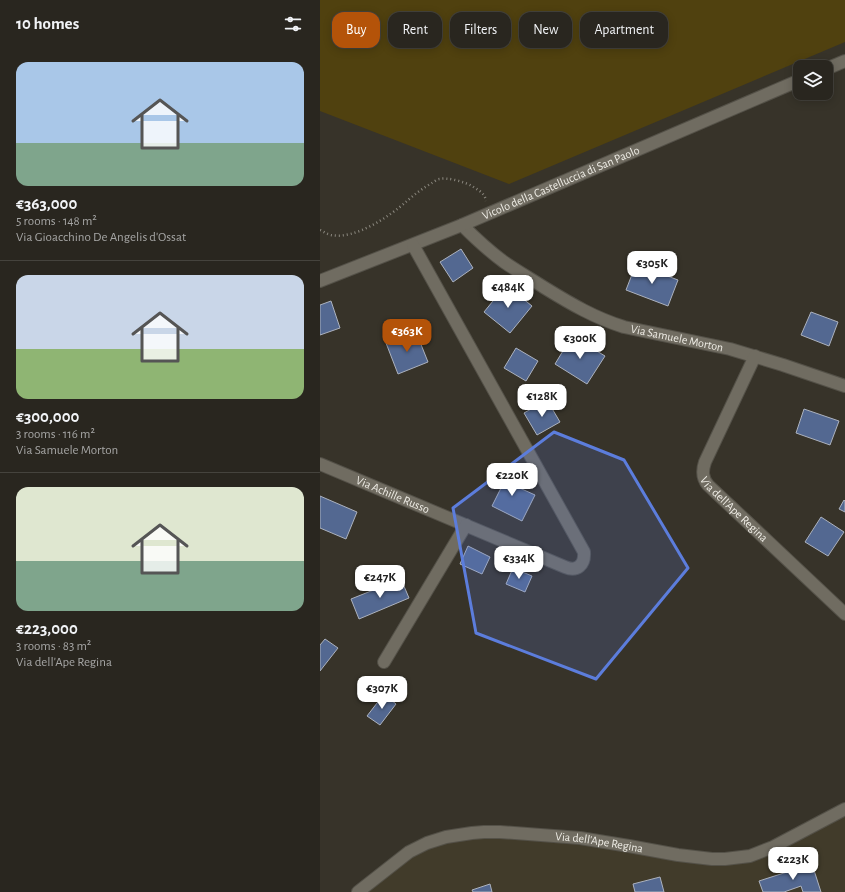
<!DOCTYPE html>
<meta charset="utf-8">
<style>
:root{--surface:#29261f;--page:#35322c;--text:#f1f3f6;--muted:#a5a5a4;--line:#45433d;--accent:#b45309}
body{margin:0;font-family:"Alegreya Sans",sans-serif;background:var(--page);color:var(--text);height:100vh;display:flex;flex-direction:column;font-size:15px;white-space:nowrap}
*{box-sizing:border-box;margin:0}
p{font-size:13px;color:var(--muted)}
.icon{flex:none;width:22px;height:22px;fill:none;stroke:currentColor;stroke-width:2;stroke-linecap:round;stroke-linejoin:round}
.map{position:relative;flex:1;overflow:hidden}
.details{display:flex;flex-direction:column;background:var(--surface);width:320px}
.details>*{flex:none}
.hud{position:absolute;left:12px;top:12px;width:380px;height:36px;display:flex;gap:8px}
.controls{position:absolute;left:473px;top:60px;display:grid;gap:8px}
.controls a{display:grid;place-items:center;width:40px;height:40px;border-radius:8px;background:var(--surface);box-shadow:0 2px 10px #0003,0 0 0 1px var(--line);font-size:20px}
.price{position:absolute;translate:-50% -34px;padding:0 9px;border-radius:8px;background:#fff;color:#222;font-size:13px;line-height:26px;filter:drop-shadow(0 1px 2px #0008)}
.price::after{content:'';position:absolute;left:50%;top:24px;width:12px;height:9px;margin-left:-6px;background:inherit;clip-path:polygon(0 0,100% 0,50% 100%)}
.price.on{background:var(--accent);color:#fff}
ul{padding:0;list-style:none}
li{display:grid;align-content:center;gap:8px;height:212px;padding:0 16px}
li+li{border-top:1px solid var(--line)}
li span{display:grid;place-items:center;height:124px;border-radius:12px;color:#555}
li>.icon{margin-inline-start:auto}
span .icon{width:72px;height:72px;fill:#fffc;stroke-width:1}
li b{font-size:17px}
h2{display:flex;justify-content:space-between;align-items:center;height:48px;padding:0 16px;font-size:17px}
.tag{padding:0 14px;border-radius:12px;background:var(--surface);box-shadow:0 2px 10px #0003,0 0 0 1px var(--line);font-size:14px;line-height:36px}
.tag.on{background:var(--accent);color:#fff}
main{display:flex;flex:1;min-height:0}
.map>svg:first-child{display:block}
.built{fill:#413b2a}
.green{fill:#50410f}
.building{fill:#536891;stroke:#acb2be}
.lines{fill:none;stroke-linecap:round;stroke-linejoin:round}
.street-casing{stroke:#545148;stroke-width:14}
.path{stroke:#8b887f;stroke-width:2.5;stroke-dasharray:1 3;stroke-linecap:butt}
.street{stroke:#706c61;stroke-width:12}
.marked{fill:#5c7ddc;fill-opacity:0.2;stroke:#5c7ddc;stroke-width:3;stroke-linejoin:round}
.labels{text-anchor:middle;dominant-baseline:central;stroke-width:4;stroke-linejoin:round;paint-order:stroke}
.street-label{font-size:12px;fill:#eeece5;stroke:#2c291f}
</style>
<main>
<section class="details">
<h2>10 homes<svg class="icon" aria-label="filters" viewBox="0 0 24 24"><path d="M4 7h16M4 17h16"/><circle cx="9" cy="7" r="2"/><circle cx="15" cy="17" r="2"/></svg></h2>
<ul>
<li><span style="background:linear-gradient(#a9c7e8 65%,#7fa58c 0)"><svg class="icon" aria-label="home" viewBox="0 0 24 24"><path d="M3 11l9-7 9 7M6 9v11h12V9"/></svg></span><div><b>€363,000</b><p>5 rooms · 148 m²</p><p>Via Gioacchino De Angelis d'Ossat</p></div></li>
<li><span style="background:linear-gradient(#c9d6e8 60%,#8fb573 0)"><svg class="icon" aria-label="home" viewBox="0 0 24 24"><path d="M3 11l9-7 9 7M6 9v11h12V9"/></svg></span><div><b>€300,000</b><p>3 rooms · 116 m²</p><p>Via Samuele Morton</p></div></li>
<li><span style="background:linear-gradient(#dfe7d0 60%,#7fa58c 0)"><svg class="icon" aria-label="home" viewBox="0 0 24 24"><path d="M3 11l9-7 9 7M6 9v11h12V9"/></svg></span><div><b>€223,000</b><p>3 rooms · 83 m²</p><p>Via dell'Ape Regina</p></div></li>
</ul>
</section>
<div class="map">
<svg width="525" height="892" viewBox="0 0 525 892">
<rect width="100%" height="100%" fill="#373329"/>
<path class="built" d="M525 809V892H38L57 878 126 837 180 832 418 858Z"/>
<path class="green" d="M0 0H525V42L189 184 0 111Z"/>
<path class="building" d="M141 249 153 268 133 282 120 262Z
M316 264 358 280 348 306 306 290Z
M186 285 212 306 190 333 164 312Z
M11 301 20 328 0 335V305Z
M491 312 518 322 509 346 481 335Z
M96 332 108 362 78 374 66 343Z
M252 336 285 356 267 384 235 364Z
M196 348 218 361 206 381 184 368Z
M227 400 240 422 217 435 204 413Z
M484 409 519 421 510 445 476 433Z
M182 470 197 477 193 485 215 495 202 521 172 506 181 488 175 485Z
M0 496 37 512 26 539 0 528Z
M524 500 525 501V512L519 509Z
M501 517 524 532 508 556 485 542Z
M148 546 170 557 162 574 140 564Z
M193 568 212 576 205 592 186 584Z
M81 579 89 598 39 619 31 599Z
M5 639 18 648 0 671V645Z
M64 694 76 704 60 725 47 716Z
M492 864 501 892H483L481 886 464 892H443L439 881Z
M340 877 344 892H315L313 884Z
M170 884 172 892H153L152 890Z"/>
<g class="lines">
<g class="street-casing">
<g id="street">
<path d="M506 69 525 61"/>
<path id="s1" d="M142 225C155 238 169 251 184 262 197 271 211 279 225 288 251 304 275 318 304 327L410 349 463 365 525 386"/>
<path id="s2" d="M0 281 142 225 480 80"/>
<path id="s3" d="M435 356 385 462C382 471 382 478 388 485L525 614"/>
<path id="s4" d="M0 464 245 567C257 572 265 565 264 552L93 245"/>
<path d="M64 662 146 525"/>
<path id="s5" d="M38 892 89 852 107 843 126 837 152 833 164 832H180L260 838 309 846 358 855 392 859H405L430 856 453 847 525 809"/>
</g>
</g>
<path class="path" d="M0 230C4 232 7 234 11 235 35 240 70 216 87 201 95 194 103 188 112 183 114 182 117 179 120 179 127 177 145 182 152 186 158 190 165 193 166 201"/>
<use href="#street" class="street"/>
</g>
<path class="marked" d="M234 432 304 460 368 568 276 679 156 633 133 508Z"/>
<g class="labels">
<g class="street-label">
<text stroke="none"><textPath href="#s2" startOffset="260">Vicolo della Castelluccia di San Paolo</textPath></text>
<text stroke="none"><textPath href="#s1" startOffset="247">Via Samuele Morton</textPath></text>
<text stroke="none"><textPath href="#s4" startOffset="79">Via Achille Russo</textPath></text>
<text stroke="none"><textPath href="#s3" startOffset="177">Via dell'Ape Regina</textPath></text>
<text stroke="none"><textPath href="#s5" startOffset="259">Via dell'Ape Regina</textPath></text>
</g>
</g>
</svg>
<div class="controls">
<a><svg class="icon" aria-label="layers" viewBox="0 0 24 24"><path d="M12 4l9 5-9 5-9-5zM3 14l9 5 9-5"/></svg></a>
</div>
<b class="price" style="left:332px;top:285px">€305K</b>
<b class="price" style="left:188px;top:309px">€484K</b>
<b class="price on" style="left:87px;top:353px">€363K</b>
<b class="price" style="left:260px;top:360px">€300K</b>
<b class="price" style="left:222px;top:418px">€128K</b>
<b class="price" style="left:192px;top:497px">€220K</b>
<b class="price" style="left:199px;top:580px">€334K</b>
<b class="price" style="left:60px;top:599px">€247K</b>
<b class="price" style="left:62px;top:710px">€307K</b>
<b class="price" style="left:473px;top:881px">€223K</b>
<div class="hud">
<a class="tag on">Buy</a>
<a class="tag">Rent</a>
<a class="tag">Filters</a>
<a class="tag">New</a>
<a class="tag">Apartment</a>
</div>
</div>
</main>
